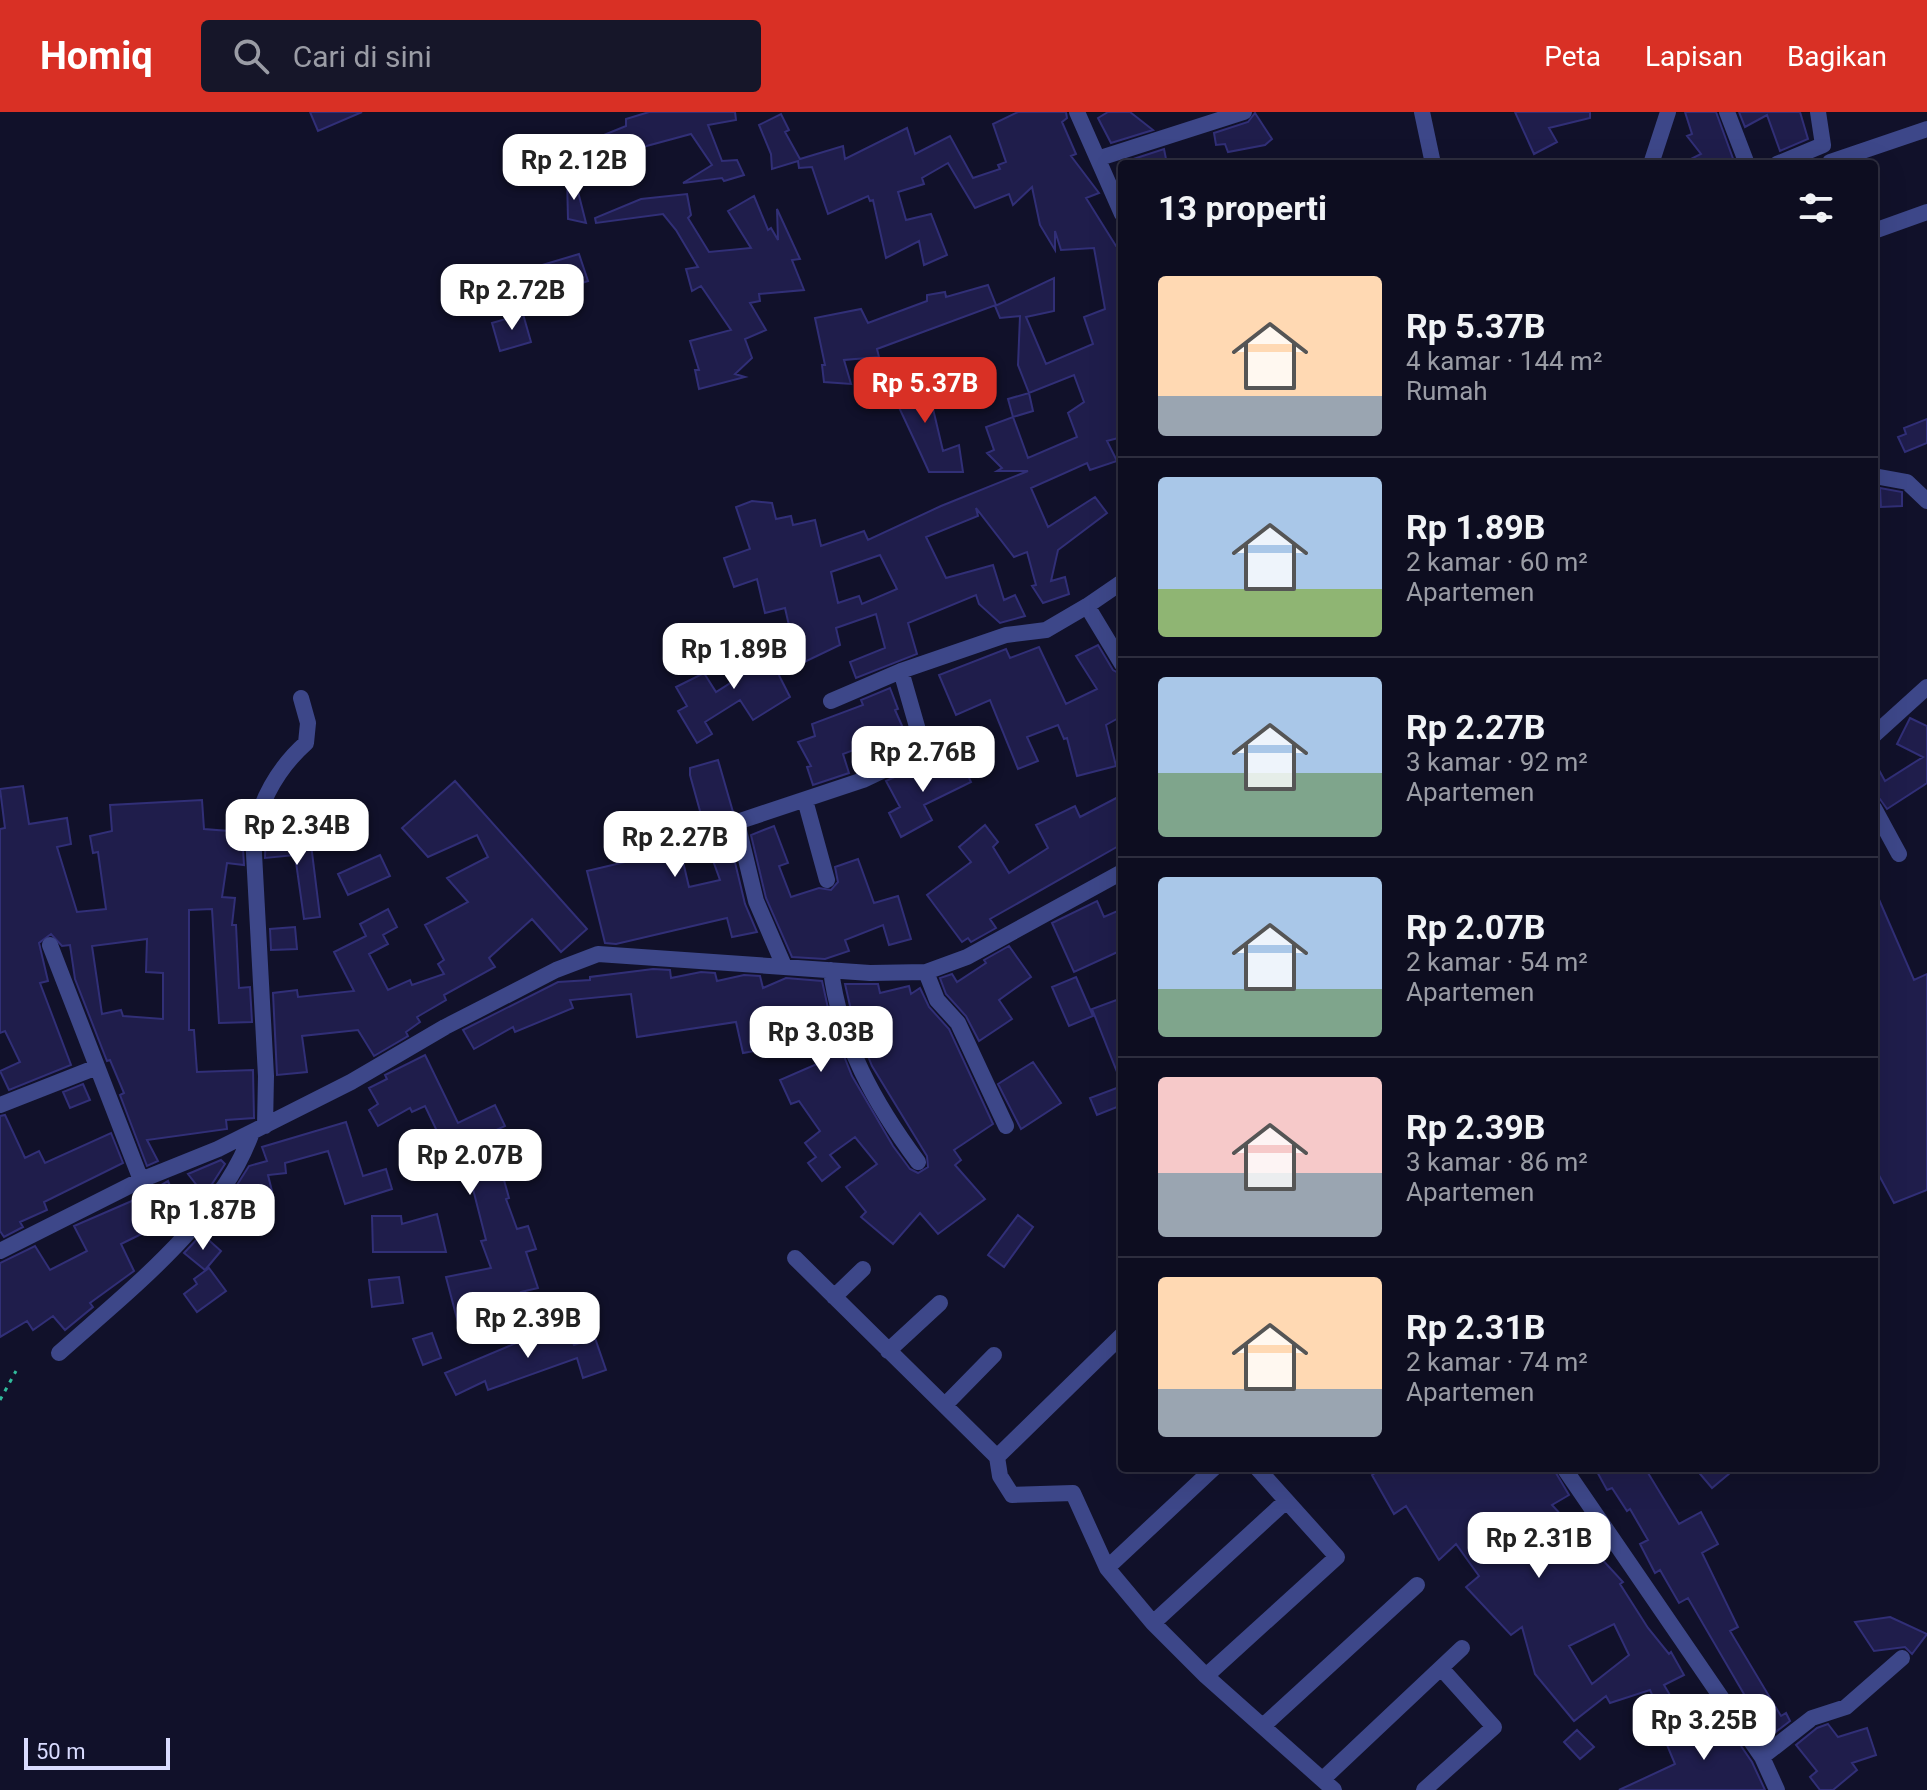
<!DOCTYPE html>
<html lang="id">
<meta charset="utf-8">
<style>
:root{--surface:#0d0d20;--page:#161629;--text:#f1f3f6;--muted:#9a9ca5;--line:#2d2d3e;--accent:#d93025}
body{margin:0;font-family:Roboto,sans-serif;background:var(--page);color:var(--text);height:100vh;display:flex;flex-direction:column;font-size:30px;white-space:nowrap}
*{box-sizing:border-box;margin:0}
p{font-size:26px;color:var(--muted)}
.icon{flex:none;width:44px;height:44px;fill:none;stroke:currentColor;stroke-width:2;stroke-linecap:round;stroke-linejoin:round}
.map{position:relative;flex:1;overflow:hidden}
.drawer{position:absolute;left:1118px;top:48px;width:760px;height:1312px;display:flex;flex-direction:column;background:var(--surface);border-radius:8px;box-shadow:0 8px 32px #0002,0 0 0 2px var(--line)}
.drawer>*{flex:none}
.scale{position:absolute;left:24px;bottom:20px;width:146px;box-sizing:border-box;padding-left:8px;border:4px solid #dadcff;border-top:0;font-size:22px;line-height:28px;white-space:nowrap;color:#dadcff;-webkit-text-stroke:6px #11112a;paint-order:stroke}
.price{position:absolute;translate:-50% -68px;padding:0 18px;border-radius:16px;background:#fff;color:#222;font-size:26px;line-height:52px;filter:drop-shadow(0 2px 4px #0008)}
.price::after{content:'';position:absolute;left:50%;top:48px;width:24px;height:18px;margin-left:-12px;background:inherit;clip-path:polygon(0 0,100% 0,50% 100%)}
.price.current{background:var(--accent);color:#fff}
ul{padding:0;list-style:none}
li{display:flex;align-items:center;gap:24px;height:200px;padding:0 40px}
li+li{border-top:2px solid var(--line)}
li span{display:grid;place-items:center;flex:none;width:224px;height:160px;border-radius:8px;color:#555}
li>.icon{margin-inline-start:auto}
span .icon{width:96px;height:96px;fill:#fffc;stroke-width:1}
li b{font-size:34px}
h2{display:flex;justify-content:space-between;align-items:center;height:96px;padding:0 40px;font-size:34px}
header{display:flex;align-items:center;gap:48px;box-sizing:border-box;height:112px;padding:0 40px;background:var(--accent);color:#fff}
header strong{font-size:38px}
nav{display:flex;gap:44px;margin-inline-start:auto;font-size:28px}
.search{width:560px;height:72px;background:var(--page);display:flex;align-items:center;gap:20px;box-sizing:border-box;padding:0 28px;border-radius:8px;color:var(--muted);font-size:30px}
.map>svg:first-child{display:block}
.building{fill:#1f1d4b;stroke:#312f77;stroke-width:2;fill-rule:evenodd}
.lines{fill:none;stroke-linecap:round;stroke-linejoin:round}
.path{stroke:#31bc9c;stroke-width:3;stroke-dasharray:4 6;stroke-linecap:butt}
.street{stroke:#3d4789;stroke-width:16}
</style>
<header>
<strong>Homiq</strong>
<div class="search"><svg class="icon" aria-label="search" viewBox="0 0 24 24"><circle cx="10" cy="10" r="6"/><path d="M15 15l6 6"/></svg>Cari di sini</div>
<nav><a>Peta</a><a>Lapisan</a><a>Bagikan</a></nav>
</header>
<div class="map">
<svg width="1927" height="1678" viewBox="0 0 1927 1678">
<rect width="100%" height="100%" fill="#11112a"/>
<path class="building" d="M310 0H362L318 19Z
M649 0H735L736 8 708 13 722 49 737 48 744 63 724 69 722 66 683 71 712 53 691 22 617 42 620 57 598 54 589 29 626 14V7Z
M1018 0H1066L1067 6 1062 10 1076 42 1071 44 1099 81 1086 86 1116 134 1122 133V325L1107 329 1117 349 1090 358 1087 351 1031 376 1048 415 1095 385 1107 401 1058 438 1051 469 1065 465 1069 482 1043 491 1032 474 1036 473 1027 440 1014 445 976 396 978 404 926 425 946 466 993 453 1004 488 1015 483 1025 504 1000 511 979 492 976 483 908 511 917 542 856 566 850 550 885 536 876 502 836 516 840 533 798 553 785 496 765 501 757 467 734 475 724 446 750 437 736 395 752 389 772 391 776 407 791 404 793 413 815 408 821 434 864 419 868 428 941 394 1028 359H997L1002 356 987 341 994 338 986 315 1013 305 1028 346 1077 325 1068 301 1084 290 1074 263 1029 281 1018 253 1020 204 1000 206 995 194 1054 166V199L1026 205 1046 252 1093 232 1084 205 1105 197 1094 136 1061 138 1055 119V138L1040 113 1032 75 1013 93 1009 82 975 96 948 51 922 66 924 72 898 80 906 108 931 102 947 143 924 153 919 129 886 146 873 88 870 89 868 84 828 102 812 55 799 56 798 49 772 57 771 42 759 13 781 2 789 18 785 20 800 47 843 34 845 47 907 16 915 42 950 24 973 66 1000 57 998 53 1006 50 993 12ZM880 443 897 477 862 492 859 484 838 491 831 460Z
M1108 0H1130L1153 18 1111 31 1098 6Z
M1515 0H1590V6L1549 16 1557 30 1534 42Z
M1685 0H1716L1735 52H1681L1701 42 1687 24 1692 22Z
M1739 0H1800L1808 27 1780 39 1767 3 1745 15Z
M1255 1 1272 27 1265 33 1228 40 1225 32 1216 33 1214 21 1248 10Z
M1164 37 1167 52 1121 51Z
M574 64 586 111 568 107 567 65Z
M687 82 691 103 688 106 709 140 751 136 728 99 754 84 768 118 771 116 778 128 777 97 800 147 792 148 804 178 759 182 760 189 750 191 766 218 745 227 752 246 735 262 745 265 699 277 695 258H699L690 229 731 218 701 174 692 179 686 157 698 155 676 118 663 102 596 111 595 106 641 87Z
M579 142 588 169 528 188 519 160Z
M988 173 996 193 877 237 879 245 844 248 851 272 824 270 822 253H825L815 206 861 197 868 211 927 189V183L945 180 946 185Z
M523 202 531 230 500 239 492 211Z
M913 255 930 284 943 339 959 333 963 360H929L919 338 895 287 903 282 893 266Z
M1029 281 1033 299 1013 305 1008 287Z
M1927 307V331L1905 340 1898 325 1906 322 1904 316Z
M1880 376 1902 380V394L1881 395Z
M759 524 790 585 753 608 740 588 705 610 712 622 697 631 678 599 687 594 676 575 704 561 716 580 746 561 732 540Z
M1098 533 1113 558 1122 563V604L1106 613 1116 654 1077 664 1067 626 1064 627 1058 613 1027 625 1038 649 1018 657 990 588 956 603 939 563 1006 537 1010 546 1039 535 1066 592 1097 577 1076 544Z
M890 576 898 597 895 598 907 625 885 634 882 627 843 642 849 661 813 673 807 655 811 654 798 630 815 624 812 612 863 593 861 588Z
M1910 606 1927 614V671L1887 697 1880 687 1874 685V649L1885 669 1923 645 1897 632Z
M960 647 971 670 924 693 932 708 901 725 889 701 900 695 886 669 916 655 922 666Z
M718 648 733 700 726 713 745 792 757 820 732 825 727 806 616 832 605 831 587 759 680 737 689 775 720 768 702 718 705 717 690 663V656Z
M455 669 587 817 561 840 532 807 489 846 495 855 444 883 446 888 417 905 420 910 406 920 408 924 374 944 358 918 302 924 307 960 277 963 273 881 297 878 298 885 354 879 334 840 366 824 360 812 388 797 397 815 383 823 388 832 369 842 388 878 410 868 412 873 444 862 438 852 444 848 425 813 468 790 447 766 488 745 477 723 428 745 402 716Z
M23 674 29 712 67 706 71 732 57 735 77 800 106 797 98 740 93 741 90 724 112 719 110 693 202 688 204 717 242 720 244 753 227 751 222 785 235 786 232 813H236L239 876 250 875 252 910 219 911 212 797 189 798V918H194L197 960 253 958 254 1006 226 1008 227 1017 147 1028 158 1049 147 1054 120 983 124 981 110 948 107 949 75 867 70 833 62 834 51 822 39 831 48 869 40 871 71 953 9 978 0 959 20 950 5 919 0 921V717L5 716 0 677ZM147 827 146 860 163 861V907L123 904 121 898 102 902 92 834Z
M1122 683V732L990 807 996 816 971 830 968 826 962 830 927 783 971 750 959 735 985 713 998 730 993 735 1009 761 1048 736 1036 713 1075 694 1080 705Z
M774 714 788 751 779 754 791 785 819 776 831 778 838 770 835 755 858 747 874 791 898 784 911 827 889 833 883 813 845 828 849 839 825 847 792 845 766 786 751 723Z
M279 716 280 727 310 724 320 805 304 807 295 743 265 746 266 717Z
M380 743 390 764 348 783 338 762Z
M1874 776 1914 868 1927 862V1078L1894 1091 1874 1054Z
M1097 789 1104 805 1122 797V838L1074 860 1052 811Z
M295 815 297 837 271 838 270 817Z
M1009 834 1031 865 999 888 1012 907 979 929 966 904 946 882 940 866 952 862 957 870 986 851 984 848Z
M653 857 670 858 671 866 701 860 715 861 717 869 744 863 760 864 763 876 786 866 822 869 832 914 852 964 893 1034 910 1057 918 1061 928 1055 927 1044 872 954 853 907 845 872H878L880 881 909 874 911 882 920 876 929 895 949 917 993 1012 954 1038 961 1048 955 1053 985 1087 938 1122 920 1101 893 1132 861 1105 866 1100 846 1075 877 1052 855 1025 830 1043 840 1055 822 1069 808 1051 816 1045 805 1031 820 1019 799 989 791 992 780 968 817 952 798 916 757 924 760 938 743 941 736 910 637 925 631 882 570 888 573 896 515 920 513 915 474 937 463 918 558 870 590 868V865Z
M1076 865 1093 904 1069 914 1052 875Z
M1122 886V970H1121L1092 897Z
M425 943 458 1011 495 993 505 1014 494 1019 505 1060 502 1061 509 1086 506 1087 517 1117 528 1114 536 1137 526 1140 538 1176 521 1180 529 1203 461 1222 446 1165 491 1156 481 1129 486 1128 462 1034 448 1042 425 994 412 1000 410 996 378 1014 369 998 378 992 369 976 387 967 385 963Z
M1033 950 1061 991 1021 1017 998 972Z
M83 972 90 988 70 996 63 980Z
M1122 974V993L1097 1003 1090 986Z
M5 1003 25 1046 39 1039 45 1051 111 1021 123 1051 44 1090 47 1098 20 1110 23 1115 4 1125 0 1119V1004Z
M346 1010 363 1064 386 1057 392 1077 345 1092 328 1039 285 1051 286 1061 268 1063 272 1079 241 1087 237 1073 249 1054 267 1049 262 1035Z
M221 1048 225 1052 212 1072 202 1080 188 1062Z
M168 1069 174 1083 167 1088 176 1105 121 1132 134 1159 90 1191 93 1195 65 1218 53 1204 33 1218 27 1209 0 1225V1151L35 1134 50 1158 87 1139 74 1114 141 1085Z
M437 1102 446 1140H373L372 1104H401L402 1112Z
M1018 1103 1033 1115 1004 1155 988 1143Z
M202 1122 221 1139 205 1158 184 1141Z
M209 1156 226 1179 197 1200 184 1182 197 1172 194 1167Z
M399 1165 403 1191 372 1195 369 1168Z
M564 1211 574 1233 595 1226 606 1258 583 1266 577 1246 488 1278 485 1269 456 1283 445 1261Z
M432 1221 441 1246 423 1253 413 1227Z
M1383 1356H1553L1569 1383 1552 1393 1623 1470 1620 1472 1648 1516 1669 1542 1671 1540 1684 1563 1664 1573 1677 1595 1662 1605 1650 1578 1610 1591 1606 1584 1574 1609 1535 1562 1522 1515 1511 1523 1466 1475 1479 1464 1456 1432 1439 1448 1406 1394 1394 1402 1372 1363ZM1614 1512 1629 1543 1592 1572 1569 1534Z
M1595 1356H1645L1679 1412 1701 1400 1718 1432 1702 1441 1738 1515 1730 1519 1781 1604 1786 1601 1790 1609 1769 1625 1688 1486 1679 1491 1660 1458 1655 1461 1640 1432 1648 1428 1630 1397 1627 1399 1612 1376 1607 1378Z
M1695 1356H1736L1712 1376Z
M1890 1505 1927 1522 1912 1542 1905 1535 1874 1539 1855 1510Z
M1719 1602 1752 1650 1765 1678H1619L1675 1652 1662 1621 1675 1614 1692 1624Z
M1828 1612 1838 1625 1867 1616 1876 1643 1852 1651 1857 1658 1833 1678H1820L1810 1665 1817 1659 1796 1633 1817 1616Z
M1577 1618 1594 1635 1580 1647 1564 1630Z"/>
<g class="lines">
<path class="path" d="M0 1288 16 1259"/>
<path class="street" d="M1077 0 1122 102
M1422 0 1432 47
M1727 0 1747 52
M1100 46 1244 0
M1830 50 1927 17
M1651 52 1668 0
M1777 52 1823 33 1818 0
M1874 119 1927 100
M1874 364 1907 370 1927 389
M1087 494 1122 470
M831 589 901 559 1006 523 1046 518 1087 494 1122 552
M1874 623 1927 575
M805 688 827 768
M1874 696 1899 742
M50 833 141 1068
M784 854 756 789 737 710 863 668 924 639 901 559
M831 858C840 930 875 992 918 1050
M926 860 937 888 958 911 1006 1014
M0 993 97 955
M265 1014 266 964 253 723C261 687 278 656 306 631L308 611 301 586
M0 1139 141 1068 218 1037 351 970 445 915 556 858 598 842 870 861 926 860 967 845 1122 760
M795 1146 997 1345 1000 1364 1012 1383 1073 1381 1107 1456 1153 1511 1206 1564 1334 1678
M834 1185 863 1157
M888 1239 940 1191
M59 1241C127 1180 221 1108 252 1020
M945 1293 994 1243
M997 1345 1122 1223
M1564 1356 1762 1645 1777 1678
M1107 1456 1214 1356
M1153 1511 1286 1389
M1206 1564 1337 1445 1257 1356
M1263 1614 1417 1473
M1762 1645 1812 1606 1846 1595 1902 1546
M1324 1666 1462 1536
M1424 1678 1494 1615 1441 1556"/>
</g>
</svg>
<div class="scale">50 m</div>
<b class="price" style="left:574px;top:90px">Rp 2.12B</b>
<b class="price" style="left:512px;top:220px">Rp 2.72B</b>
<b class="price current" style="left:925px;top:313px">Rp 5.37B</b>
<b class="price" style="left:734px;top:579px">Rp 1.89B</b>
<b class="price" style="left:923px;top:682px">Rp 2.76B</b>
<b class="price" style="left:297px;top:755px">Rp 2.34B</b>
<b class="price" style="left:675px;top:767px">Rp 2.27B</b>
<b class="price" style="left:821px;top:962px">Rp 3.03B</b>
<b class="price" style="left:470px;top:1085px">Rp 2.07B</b>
<b class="price" style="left:203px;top:1140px">Rp 1.87B</b>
<b class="price" style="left:528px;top:1248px">Rp 2.39B</b>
<b class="price" style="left:1539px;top:1468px">Rp 2.31B</b>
<b class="price" style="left:1704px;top:1650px">Rp 3.25B</b>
<section class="drawer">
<h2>13 properti<svg class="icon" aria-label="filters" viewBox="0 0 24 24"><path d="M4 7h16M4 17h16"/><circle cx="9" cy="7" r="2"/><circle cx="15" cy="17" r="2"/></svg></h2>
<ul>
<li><span style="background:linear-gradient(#ffd9b3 75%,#9aa5b1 0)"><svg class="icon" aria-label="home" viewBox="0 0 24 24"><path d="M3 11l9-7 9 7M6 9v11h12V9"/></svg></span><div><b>Rp 5.37B</b><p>4 kamar · 144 m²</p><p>Rumah</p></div></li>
<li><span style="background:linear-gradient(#a9c7e8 70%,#8fb573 0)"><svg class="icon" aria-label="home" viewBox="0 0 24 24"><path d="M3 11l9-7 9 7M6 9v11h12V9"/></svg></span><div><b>Rp 1.89B</b><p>2 kamar · 60 m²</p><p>Apartemen</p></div></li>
<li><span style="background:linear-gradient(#a9c7e8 60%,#7fa58c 0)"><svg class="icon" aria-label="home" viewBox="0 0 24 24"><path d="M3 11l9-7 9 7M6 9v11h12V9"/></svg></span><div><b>Rp 2.27B</b><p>3 kamar · 92 m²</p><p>Apartemen</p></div></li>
<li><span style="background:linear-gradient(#a9c7e8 70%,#7fa58c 0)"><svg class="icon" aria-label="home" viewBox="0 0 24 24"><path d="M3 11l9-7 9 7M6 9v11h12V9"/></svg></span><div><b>Rp 2.07B</b><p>2 kamar · 54 m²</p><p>Apartemen</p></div></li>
<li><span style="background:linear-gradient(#f6c9c9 60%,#9aa5b1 0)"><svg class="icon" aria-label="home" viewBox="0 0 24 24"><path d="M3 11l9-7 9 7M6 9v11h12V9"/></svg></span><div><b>Rp 2.39B</b><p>3 kamar · 86 m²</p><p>Apartemen</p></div></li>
<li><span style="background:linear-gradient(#ffd9b3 70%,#9aa5b1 0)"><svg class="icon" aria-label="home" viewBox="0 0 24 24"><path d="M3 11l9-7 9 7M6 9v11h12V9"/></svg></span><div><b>Rp 2.31B</b><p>2 kamar · 74 m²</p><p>Apartemen</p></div></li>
</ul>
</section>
</div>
